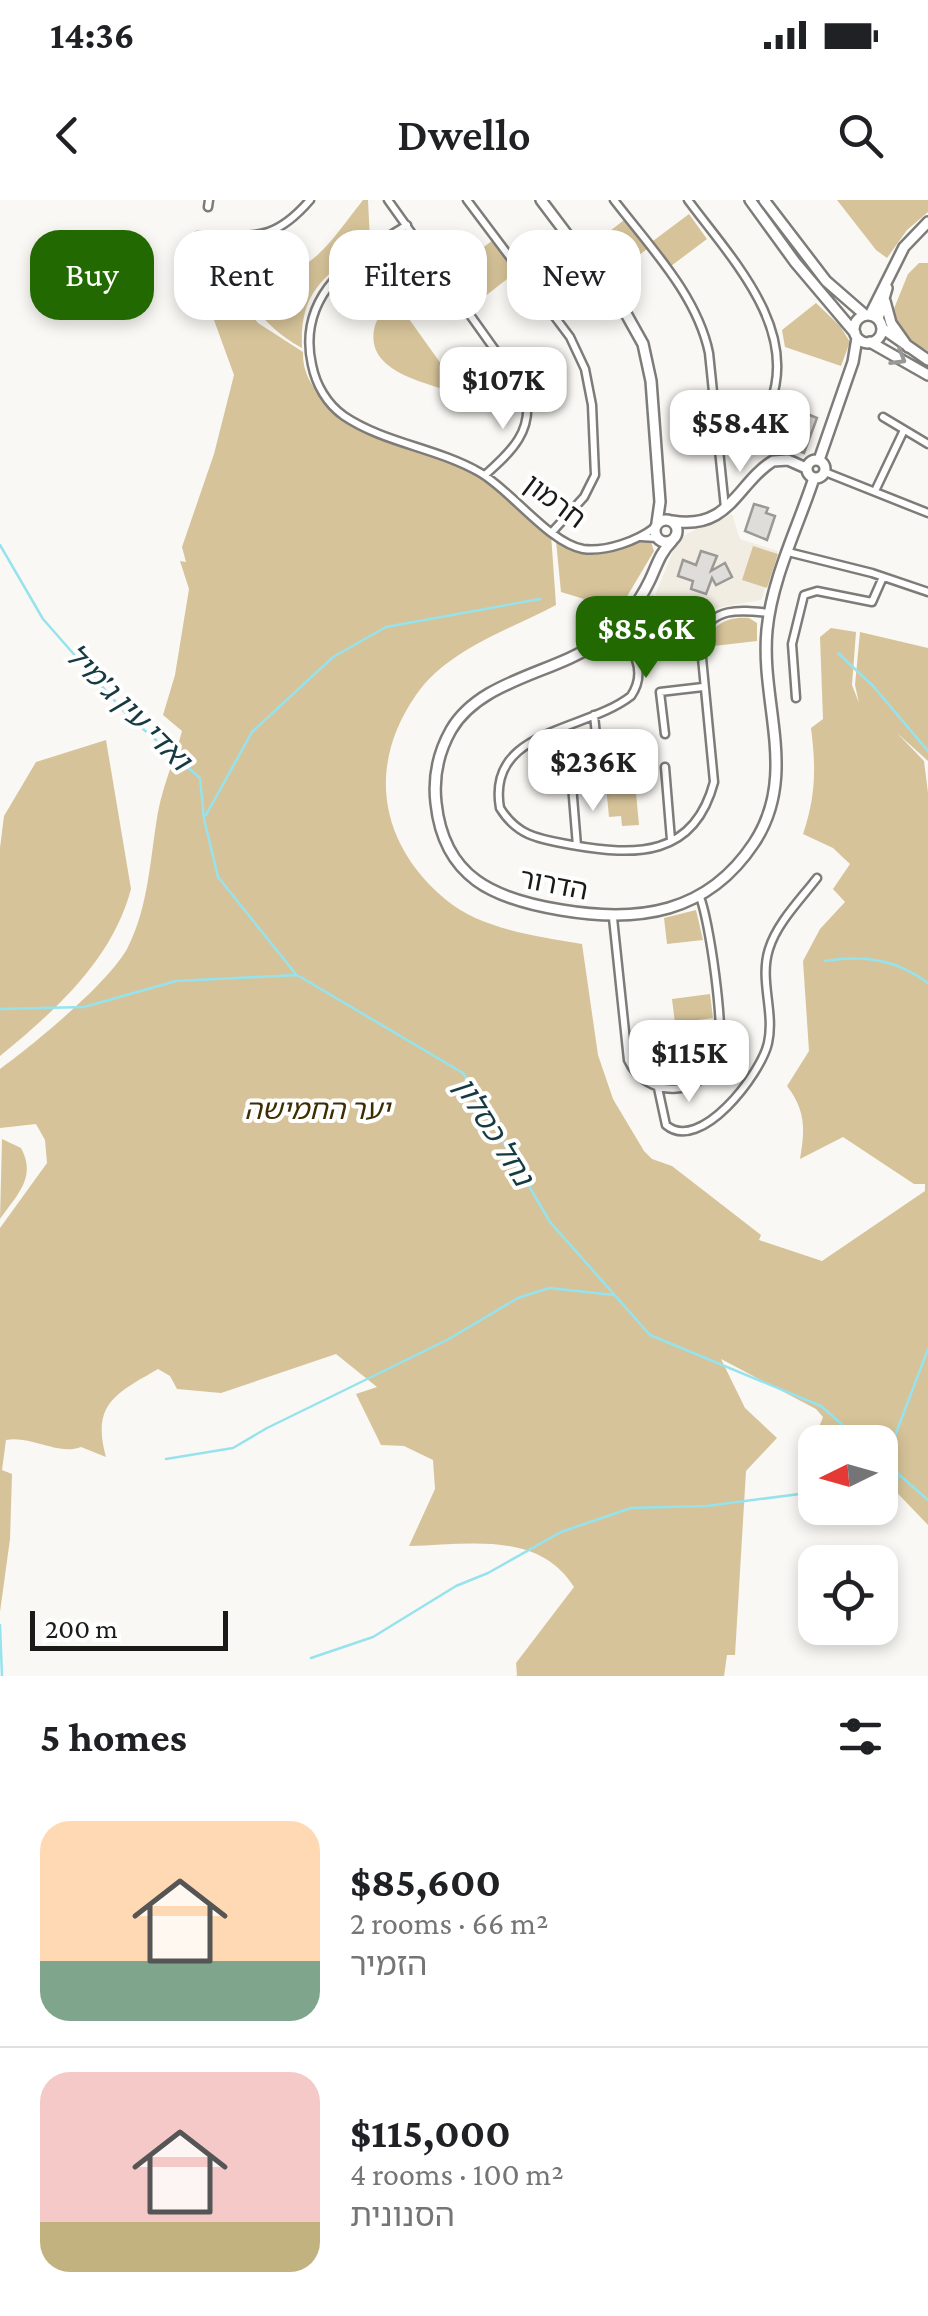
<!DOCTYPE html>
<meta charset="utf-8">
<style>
:root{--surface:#fff;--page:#f6f6f6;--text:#202124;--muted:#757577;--line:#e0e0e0;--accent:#226902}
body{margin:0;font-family:"Crimson Pro","Noto Sans Hebrew",serif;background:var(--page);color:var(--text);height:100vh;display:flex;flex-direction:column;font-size:38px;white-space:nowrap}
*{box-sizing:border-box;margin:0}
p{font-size:32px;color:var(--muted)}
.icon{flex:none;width:55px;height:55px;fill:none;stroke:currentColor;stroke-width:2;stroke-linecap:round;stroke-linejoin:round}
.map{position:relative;height:1476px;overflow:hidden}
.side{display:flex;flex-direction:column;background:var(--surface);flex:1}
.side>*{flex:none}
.top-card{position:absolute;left:30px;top:30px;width:870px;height:90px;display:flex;gap:20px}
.needle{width:65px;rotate:265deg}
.tools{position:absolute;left:798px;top:1225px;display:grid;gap:20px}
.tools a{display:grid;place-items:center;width:100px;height:100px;border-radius:20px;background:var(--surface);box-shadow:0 5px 15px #0003;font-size:50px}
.scale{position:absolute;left:30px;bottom:25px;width:198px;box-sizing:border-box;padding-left:10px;border:5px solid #1a1a18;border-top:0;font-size:28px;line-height:35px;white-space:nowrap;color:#1a1a18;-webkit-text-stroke:8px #fff;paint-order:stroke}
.price{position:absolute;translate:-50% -85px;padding:0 22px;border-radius:20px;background:#fff;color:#222;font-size:32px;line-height:65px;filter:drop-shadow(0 2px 5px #0008)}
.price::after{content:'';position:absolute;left:50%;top:60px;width:30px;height:22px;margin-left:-15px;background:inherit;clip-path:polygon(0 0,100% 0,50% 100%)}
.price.active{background:var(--accent);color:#fff}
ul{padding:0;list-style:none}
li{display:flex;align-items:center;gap:30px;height:250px;padding:0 40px}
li+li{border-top:2px solid var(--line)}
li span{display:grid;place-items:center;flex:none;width:280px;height:200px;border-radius:30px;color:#555}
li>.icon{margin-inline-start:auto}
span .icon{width:120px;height:120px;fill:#fffc;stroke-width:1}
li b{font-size:42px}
h2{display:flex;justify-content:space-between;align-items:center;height:120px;padding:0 40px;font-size:42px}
.tag{padding:0 35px;border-radius:30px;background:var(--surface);box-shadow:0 5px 15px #0003;font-size:35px;line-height:90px}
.tag.active{background:var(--accent);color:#fff}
.status{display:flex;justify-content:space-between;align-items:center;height:70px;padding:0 50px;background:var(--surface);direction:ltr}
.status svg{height:28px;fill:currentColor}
header{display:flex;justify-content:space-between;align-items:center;height:130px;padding:0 40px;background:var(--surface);font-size:45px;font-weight:600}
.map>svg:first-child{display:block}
.built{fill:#f2ede2}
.green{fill:#d6c399}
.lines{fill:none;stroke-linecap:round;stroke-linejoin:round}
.stream{stroke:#96e3ee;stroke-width:2.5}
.building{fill:#dfddd9;stroke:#9b9995;stroke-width:2.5}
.street-casing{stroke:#7e7c79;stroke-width:11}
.secondary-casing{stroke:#7e7c79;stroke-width:14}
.street{stroke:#fff;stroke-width:6}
.secondary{stroke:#fff;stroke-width:9}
.oneway{stroke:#989897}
.labels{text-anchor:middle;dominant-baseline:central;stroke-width:8;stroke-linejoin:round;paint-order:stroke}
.street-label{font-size:28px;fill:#1a1a18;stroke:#fff}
.park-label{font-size:28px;font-style:italic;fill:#3d2d00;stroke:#fff}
.water-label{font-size:30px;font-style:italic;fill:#153a3f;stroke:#fff}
</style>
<div class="status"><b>14:36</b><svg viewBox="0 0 49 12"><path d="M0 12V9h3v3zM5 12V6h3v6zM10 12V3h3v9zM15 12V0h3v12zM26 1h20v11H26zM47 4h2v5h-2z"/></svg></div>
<header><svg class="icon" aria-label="back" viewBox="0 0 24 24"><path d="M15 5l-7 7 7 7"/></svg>Dwello<svg class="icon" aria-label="search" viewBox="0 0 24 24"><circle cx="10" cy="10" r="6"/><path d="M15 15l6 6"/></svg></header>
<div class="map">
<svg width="928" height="1476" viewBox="0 0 928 1476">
<rect width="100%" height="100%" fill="#faf8f4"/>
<path class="built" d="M732 314 740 339 778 351 761 400 710 409 697 397 665 402 655 395 677 342 688 333Z"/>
<path class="green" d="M363 0H368L370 41C328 75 299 88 302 148 264 127 257 107 228 78 312 76 314 63 363 0Z
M837 0H928V12L907 30 887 58 876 50Z
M689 14 707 39 671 66 653 41Z
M624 20 647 49 609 78 587 49Z
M562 31 582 57 541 89 521 62Z
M493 40 516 72 475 104 451 72Z
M919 63H928V151L906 139 891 116 908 74Z
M211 73 221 77 258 123 303 152C300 227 440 244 487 276 510 292 530 316 551 334L556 405C509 430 448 449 416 495 366 567 380 644 445 699 482 730 537 736 582 744L598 855 613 899 644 951 652 959 672 966 761 1035 759 1040 822 1061 925 991V984H914L843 937 800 959C805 929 806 911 787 886L809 851 803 761 820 729 845 702 833 689 850 664 833 648 803 634C816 596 816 567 811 528L823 519 820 437 831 428 856 432 852 485 859 503 855 485 860 432 928 448V561L897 533 924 561 928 593V1325L880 1275V1242H815V1247L812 1245 823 1217 816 1209 721 1159 745 1208 777 1238 746 1271 735 1455H727L724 1476H517L516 1463 574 1387C538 1330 467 1345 409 1346L435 1289 433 1260 404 1246 381 1245 356 1194 377 1187 336 1154 221 1193 177 1189 170 1176 158 1169C117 1193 91 1203 106 1257L81 1247C58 1256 31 1235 6 1240L2 1270 12 1274 10 1339 0 1412V1028L47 963 45 940 36 924 0 928V869C33 845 110 782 128 747 149 705 150 658 158 612 163 585 175 558 182 531L163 515 175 475 189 389 180 361 186 362 182 347 214 254 234 175 210 109 207 95Z
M816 103 840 126 850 142 841 166 785 147 782 130Z
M387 111 404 112 464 196C434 184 366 175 374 130 376 120 379 116 387 111Z
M650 339 654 351 616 415 594 402 561 392 556 341C580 362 622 347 650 339Z
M753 346 778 354 767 388 742 380Z
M652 395 664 403 697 398 709 411 694 432 693 454 644 460 628 426Z
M749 418 757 423V441L705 447C710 425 727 416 749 418Z
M566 536 571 583 547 585 542 545Z
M106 540 131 689C112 760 56 810 0 856V648L4 616 36 562Z
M635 583 639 625 622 626 621 616 609 617 606 586Z
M696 710 703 740 667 744 664 718Z
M710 794 713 818 675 823 672 799Z
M2 939 21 948C37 977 17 995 0 1019Z"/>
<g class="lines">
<path class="stream" d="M0 345 43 419 128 516 200 578 204 619 218 677 295 773
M838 453 873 486 928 551
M206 615 252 532 333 457 386 427 540 399
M825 761C864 755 896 759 928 783
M0 809 84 807 176 781 297 775 463 873 550 1022 650 1135 821 1206 862 1242
M880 1258 928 1300
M166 1259 233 1248 267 1228 447 1140 518 1098 549 1088 614 1095
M885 1262 928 1149
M880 1281 898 1278
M0 1425 2 1476
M311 1458 373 1437 456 1386 488 1373 561 1332 631 1308 707 1306 815 1292"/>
</g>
<path class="building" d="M786 205 817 218 804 253 774 240Z
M754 304 768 308 766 313 775 316 767 340 745 331Z
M701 351 717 356 711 371 725 363 732 377 716 385 712 378 706 394 691 389 693 381 678 376 683 360 696 365Z"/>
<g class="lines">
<g class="street-casing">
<path id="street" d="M388 0 525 192C535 230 511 252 485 275
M467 0 570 137 585 169 592 205 595 275 584 297 553 331
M614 0C650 47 697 95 709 153L725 308
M688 0C730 57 800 128 770 204 761 229 744 239 718 244
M208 7 209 0
M407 25C354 57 296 94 312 165 316 185 327 204 344 216 384 243 437 248 479 272 510 289 549 343 583 349 606 352 637 341 655 327
M198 36C252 35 272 44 310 0
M883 217 928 244
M825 272 928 313
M875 291 904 230
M641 337 657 338
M788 352 872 373 928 392
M615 428C633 448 648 471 631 496 585 532 486 529 500 608 518 637 540 639 572 645 635 656 694 658 714 582L700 437C713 406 741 410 770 413
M796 498 792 444 804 395 817 391 872 402 883 377
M594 515 600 575
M665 534 660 492 703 487
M665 567 671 640
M572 585 577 646
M613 718 628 860C646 899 702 899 718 856 726 836 709 715 699 695
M658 888 666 925C700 954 761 874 768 843 775 812 759 780 769 749 777 723 800 700 817 678"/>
</g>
<g class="secondary-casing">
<path id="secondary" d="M541 0 624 110 643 144 651 181 660 302 657 323
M750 0 795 62 855 133
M764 0 826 81 865 115
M885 101 891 123 908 147
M870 115 904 47 928 22
M854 129a14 14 0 1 1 28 0a14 14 0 1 1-28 0Z
M878 119 887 88
M882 128 928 160
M870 142 928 175
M807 269a9 9 0 1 1 18 0a9 9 0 1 1-18 0Z
M819 260 853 162 857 138
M655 331a11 11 0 1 1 22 0a11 11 0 1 1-22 0Z
M672 321C730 331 737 283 773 261L788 260 806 268
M672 341C660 353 657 365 650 380 638 405 620 427 597 443 552 474 480 480 451 530 438 553 433 577 436 603 444 678 494 699 561 710 638 723 707 714 754 643 799 575 760 503 767 430 772 378 798 327 814 278"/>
</g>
<use href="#street" class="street"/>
<use href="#secondary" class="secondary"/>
</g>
<defs><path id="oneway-chevron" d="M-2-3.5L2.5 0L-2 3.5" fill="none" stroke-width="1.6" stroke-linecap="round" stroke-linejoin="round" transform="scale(2.5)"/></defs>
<use class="oneway" href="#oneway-chevron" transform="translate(899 158) rotate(31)"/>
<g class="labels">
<g class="street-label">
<text transform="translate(555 301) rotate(37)">חרמון</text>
<text transform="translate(554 684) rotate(11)">הדרור</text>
</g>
<g class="park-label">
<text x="317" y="909">יער החמישה</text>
</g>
<g class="water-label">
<text transform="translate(128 507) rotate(45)">ואדי עין ג'מיל</text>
<text transform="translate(494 931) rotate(58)">נחל כסלון</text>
</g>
</g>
</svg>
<div class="tools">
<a><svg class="needle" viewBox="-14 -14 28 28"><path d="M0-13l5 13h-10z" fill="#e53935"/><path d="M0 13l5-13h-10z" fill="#757577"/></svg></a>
<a><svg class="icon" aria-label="locate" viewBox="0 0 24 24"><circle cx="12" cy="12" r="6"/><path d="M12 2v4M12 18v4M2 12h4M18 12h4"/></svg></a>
</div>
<div class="scale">200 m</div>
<b class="price" style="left:503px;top:232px">$107K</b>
<b class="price" style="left:740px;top:275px">$58.4K</b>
<b class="price active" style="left:646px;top:481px">$85.6K</b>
<b class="price" style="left:593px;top:614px">$236K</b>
<b class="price" style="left:689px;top:905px">$115K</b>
<div class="top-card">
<a class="tag active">Buy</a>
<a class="tag">Rent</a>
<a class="tag">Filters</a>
<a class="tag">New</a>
</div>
</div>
<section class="side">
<h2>5 homes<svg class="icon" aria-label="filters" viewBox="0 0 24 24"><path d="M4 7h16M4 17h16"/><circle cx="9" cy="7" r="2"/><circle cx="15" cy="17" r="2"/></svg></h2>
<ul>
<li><span style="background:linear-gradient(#ffd9b3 70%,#7fa58c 0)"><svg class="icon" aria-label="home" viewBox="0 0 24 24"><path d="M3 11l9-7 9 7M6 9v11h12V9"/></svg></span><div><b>$85,600</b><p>2 rooms · 66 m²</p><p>הזמיר</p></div></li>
<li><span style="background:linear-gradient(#f6c9c9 75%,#c2b280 0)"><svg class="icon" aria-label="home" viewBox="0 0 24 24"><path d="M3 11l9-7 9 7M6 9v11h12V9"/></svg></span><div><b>$115,000</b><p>4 rooms · 100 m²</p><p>הסנונית</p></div></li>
</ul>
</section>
